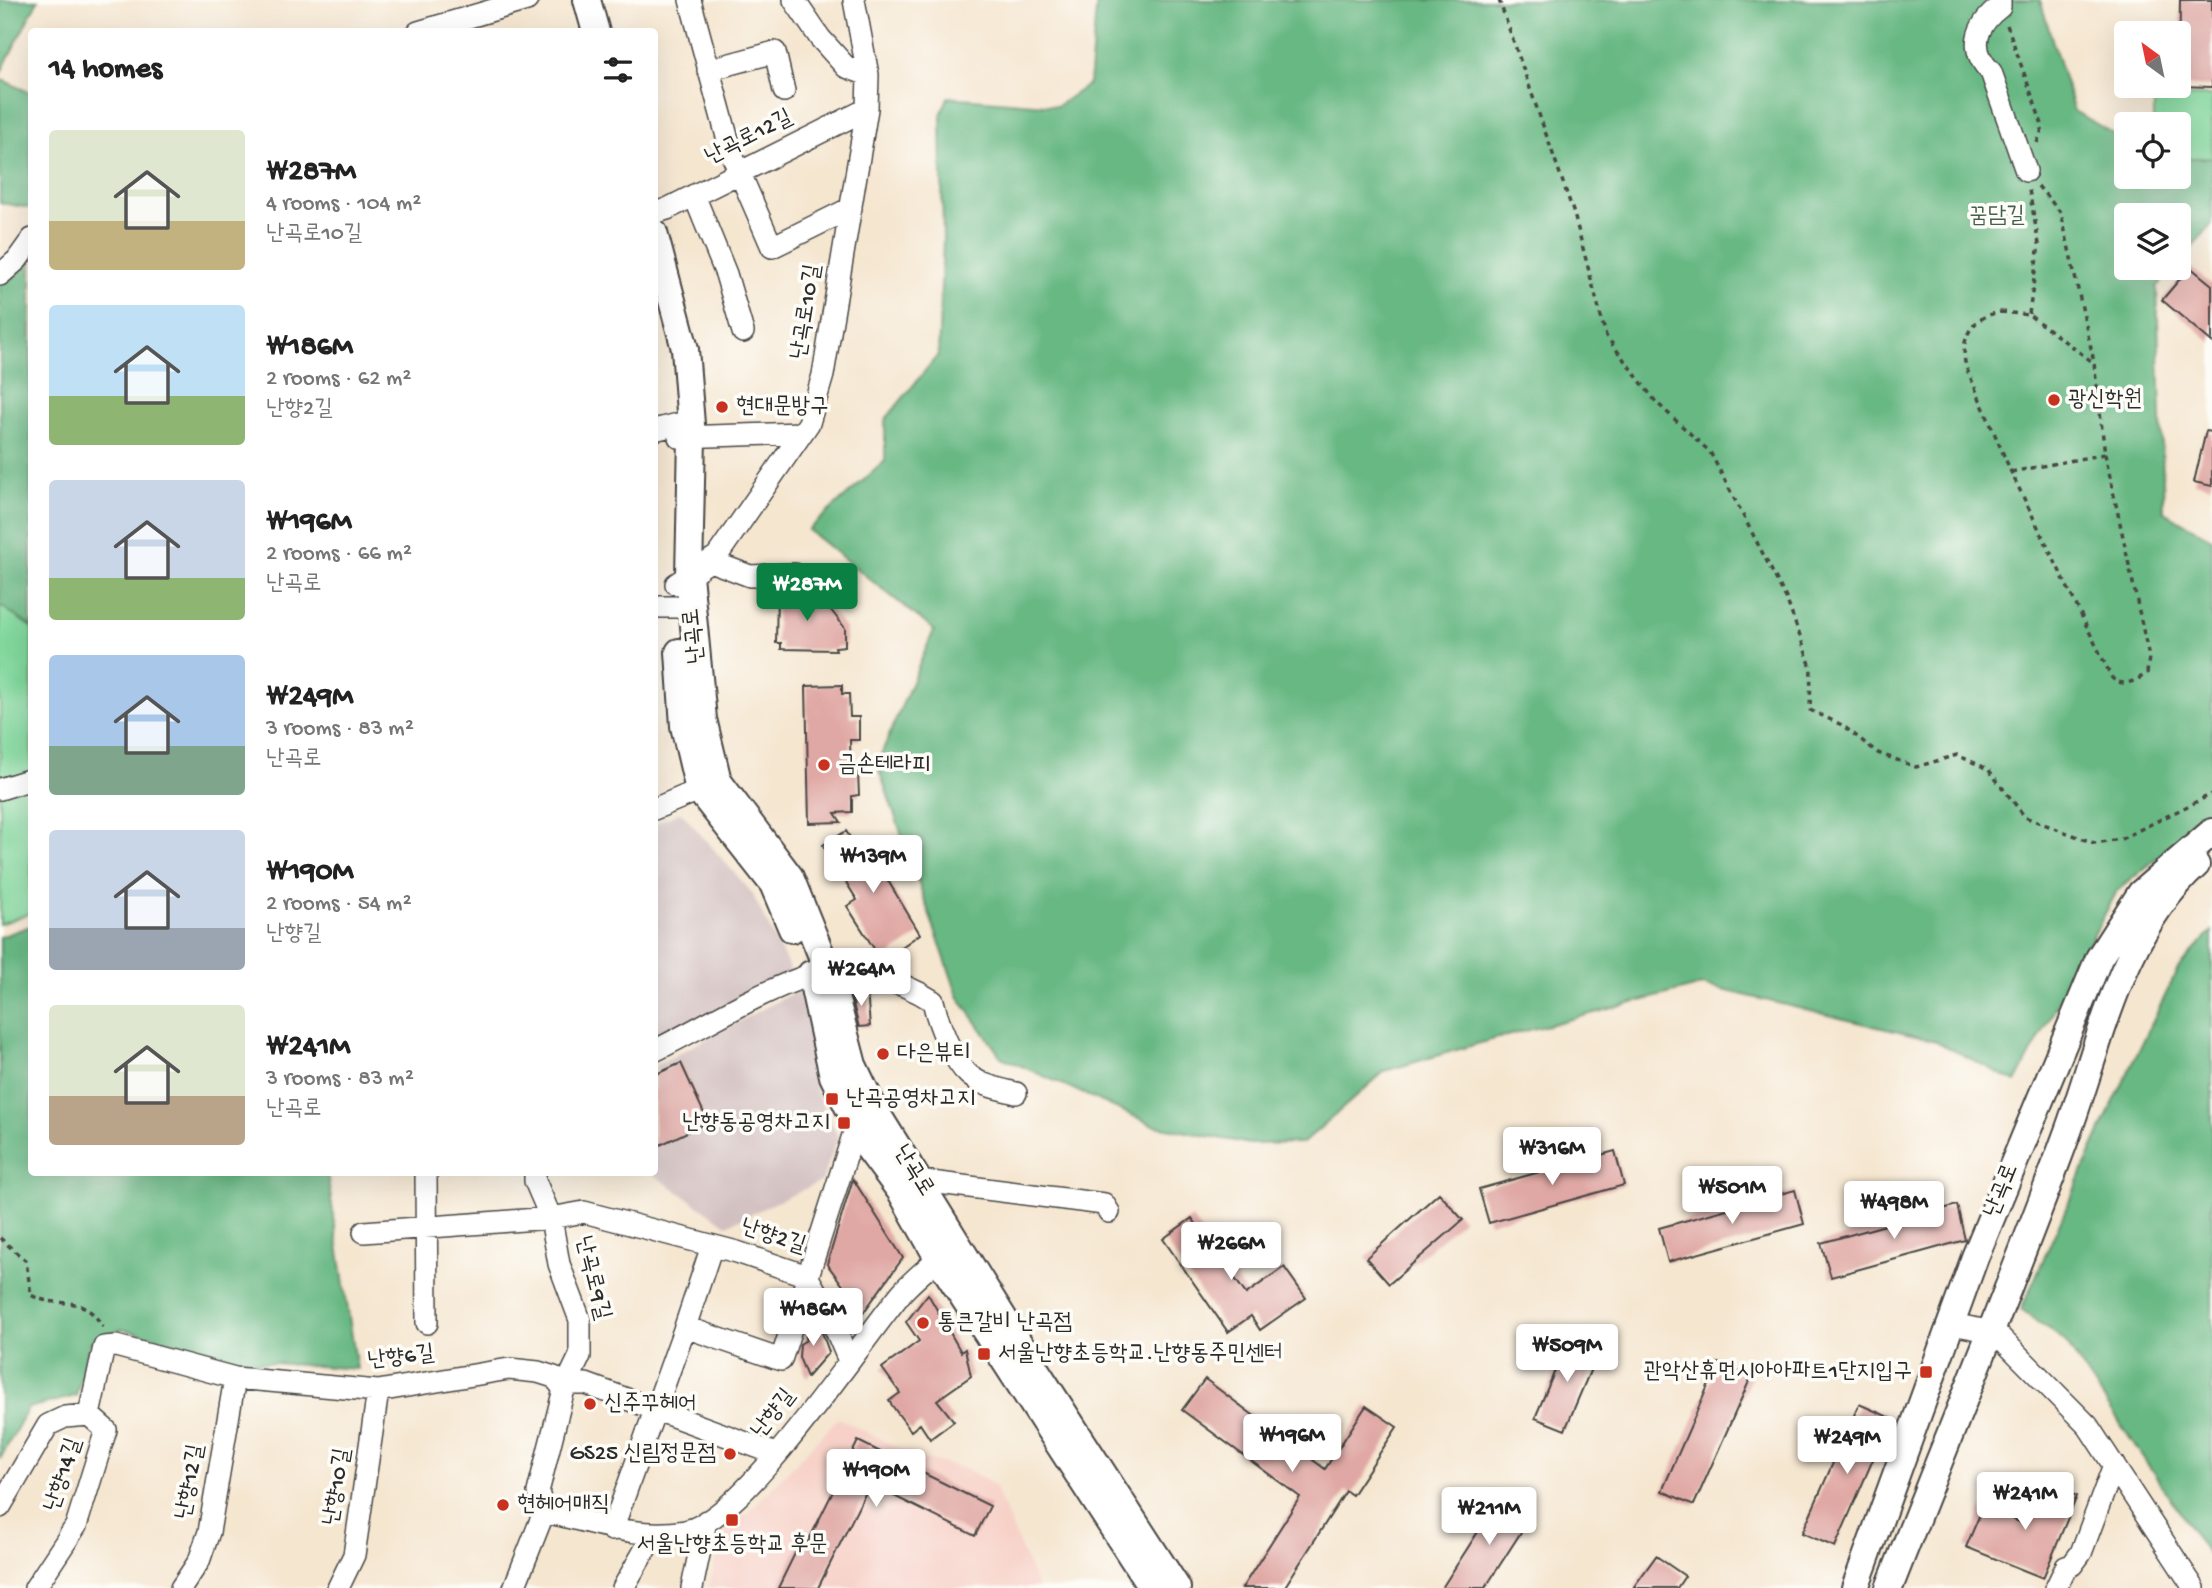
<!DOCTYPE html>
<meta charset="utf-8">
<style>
:root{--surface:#fff;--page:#f6f6f6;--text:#222;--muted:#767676;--accent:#0b8043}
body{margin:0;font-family:"Gochi Hand","Poor Story",sans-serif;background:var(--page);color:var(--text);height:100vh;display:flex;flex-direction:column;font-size:26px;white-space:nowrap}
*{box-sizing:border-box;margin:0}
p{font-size:23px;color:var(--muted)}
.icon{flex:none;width:38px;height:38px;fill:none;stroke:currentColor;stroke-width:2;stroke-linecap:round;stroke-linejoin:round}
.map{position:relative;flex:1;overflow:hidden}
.side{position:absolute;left:28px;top:28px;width:630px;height:1148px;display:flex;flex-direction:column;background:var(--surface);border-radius:7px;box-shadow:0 7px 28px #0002}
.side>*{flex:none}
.needle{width:46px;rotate:327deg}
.fabs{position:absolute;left:2114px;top:21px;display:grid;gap:14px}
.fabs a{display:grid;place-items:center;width:77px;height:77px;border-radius:7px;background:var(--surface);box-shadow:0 7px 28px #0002;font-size:35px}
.price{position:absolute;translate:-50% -60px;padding:0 16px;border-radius:7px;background:#fff;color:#222;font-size:23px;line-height:46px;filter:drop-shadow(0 2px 4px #0008)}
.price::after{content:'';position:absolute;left:50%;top:42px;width:21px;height:16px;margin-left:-10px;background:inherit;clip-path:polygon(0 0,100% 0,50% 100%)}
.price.selected{background:var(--accent);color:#fff}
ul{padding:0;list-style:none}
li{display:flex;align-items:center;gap:21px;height:175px;padding:0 21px}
li span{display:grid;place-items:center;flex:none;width:196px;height:140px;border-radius:7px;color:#555}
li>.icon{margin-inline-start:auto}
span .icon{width:84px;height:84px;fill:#fffc;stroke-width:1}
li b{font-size:30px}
h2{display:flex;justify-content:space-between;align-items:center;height:84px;padding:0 21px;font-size:30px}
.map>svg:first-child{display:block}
.built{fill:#f7d1c8}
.industrial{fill:#d2bfc0}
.green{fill:#80d79b;stroke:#568163;stroke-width:2}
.forest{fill:#68b883;stroke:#4a7257;stroke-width:2}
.building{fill:#e0a8a4}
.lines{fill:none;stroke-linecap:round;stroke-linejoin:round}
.minor-casing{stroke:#494744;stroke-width:24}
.major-casing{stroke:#494744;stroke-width:30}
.path{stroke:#494744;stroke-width:3.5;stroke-dasharray:5 5;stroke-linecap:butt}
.minor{stroke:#fff;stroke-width:21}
.major{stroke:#fff;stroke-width:26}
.poi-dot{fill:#c8321e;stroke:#fdfcf7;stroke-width:2.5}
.labels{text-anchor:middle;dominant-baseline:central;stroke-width:7;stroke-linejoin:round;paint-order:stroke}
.street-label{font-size:23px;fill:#2b2b2b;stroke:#fdfcf7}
.park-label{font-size:23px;fill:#445f4d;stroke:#fdfcf7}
.poi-label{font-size:23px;fill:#2b2b2b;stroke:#fdfcf7;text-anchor:start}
</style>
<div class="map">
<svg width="2212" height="1588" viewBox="0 0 2212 1588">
<rect width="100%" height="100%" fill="#fdfcf7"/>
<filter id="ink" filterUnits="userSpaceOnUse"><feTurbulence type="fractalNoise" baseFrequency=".0143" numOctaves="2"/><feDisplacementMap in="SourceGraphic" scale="14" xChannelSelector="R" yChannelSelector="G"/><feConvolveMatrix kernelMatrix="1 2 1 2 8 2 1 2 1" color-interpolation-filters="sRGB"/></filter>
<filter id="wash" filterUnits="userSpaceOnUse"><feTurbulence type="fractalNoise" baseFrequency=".00686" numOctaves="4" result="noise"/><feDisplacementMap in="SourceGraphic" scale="28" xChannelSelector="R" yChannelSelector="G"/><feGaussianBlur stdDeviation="1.57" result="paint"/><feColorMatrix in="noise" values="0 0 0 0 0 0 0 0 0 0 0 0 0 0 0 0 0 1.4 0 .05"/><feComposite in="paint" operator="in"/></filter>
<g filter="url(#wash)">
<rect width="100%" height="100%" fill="#f5e6d0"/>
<path class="built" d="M838 1418 915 1456 966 1469 994 1485 1038 1588H709L722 1534 749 1512Z"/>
<path class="industrial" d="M681 812 752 893 791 972 655 1040V824Z
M804 987 816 1091 838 1137 822 1181 727 1225 651 1173 654 1172 655 1066Z"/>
<path class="green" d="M2154 96H2212V158H2179V124H2154Z
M0 603 32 626 31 913 0 924Z"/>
<path class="forest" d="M0 0H38L0 74Z
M1097 0H2040L2074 111 2126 141V177H2179V158H2212V224L2179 263V215H2126V268H2174L2157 287 2164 512 2212 539V813L2117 891 2016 1082 1936 1041 1702 985 1487 1041 1385 1071 1303 1143 1250 1144 1156 1126 1001 1057 958 996 877 764 934 630 808 530 885 461V420L938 355 943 240 941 115 948 97 1057 106 1089 84Z
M0 79 31 93V208L0 203Z
M31 260V627L0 605V285L13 278Z
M31 926 32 1172 327 1173 357 1369 245 1361 122 1329 90 1343 76 1396 28 1408 0 1459V937Z
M2212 931V1560L2064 1340 2021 1310 2108 1114 2179 967Z"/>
<g id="blocks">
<path class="building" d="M2180 0H2212V87L2179 86Z
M2190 267 2212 285V342L2162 300Z
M2206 431 2212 432V486L2194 482Z
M797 588 813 589V599H822L845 628V646L835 647 836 650 781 649V643H776L777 594H797Z
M842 685V694H849L850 717H859V740H850L851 773H858L859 795 852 796V812L835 813 841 822 809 823 806 686Z
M846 831 860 853 877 842 891 864 884 867 890 877 887 879 920 934 882 961 847 906 857 900 823 845Z
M867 991 870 1026 859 1027 850 992Z
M681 1063 708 1122 654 1148V1075Z
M1615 1151 1624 1185 1489 1223 1479 1189Z
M853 1179 903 1258 863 1313 846 1301 844 1287 827 1264Z
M1795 1190 1804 1224 1668 1262 1659 1228Z
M1439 1193 1463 1220 1389 1284 1366 1258Z
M1957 1205 1965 1240 1831 1277 1821 1243Z
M1192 1218 1246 1294 1284 1267 1306 1298 1260 1330 1251 1316 1228 1332 1163 1239Z
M928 1294 961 1352 965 1349 971 1376 937 1400 954 1421 930 1439 920 1424 911 1431 896 1411 889 1401 900 1393 882 1368 919 1341 906 1322Z
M808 1320 818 1321 829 1352 807 1377 799 1357 800 1344 806 1340Z
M1569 1337 1599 1350 1565 1430 1535 1418Z
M1718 1363 1751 1377 1694 1505 1662 1491Z
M1205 1379 1325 1469 1366 1406 1397 1427 1352 1495 1346 1491 1284 1588H1242L1300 1497 1182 1410Z
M1859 1404 1891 1418 1835 1547 1802 1533Z
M858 1441 990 1506 975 1536 870 1484 818 1588H778L800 1543 806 1546Z
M2042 1482 2077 1496 2043 1578 1966 1547 1983 1507 2024 1524Z
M1501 1496 1532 1515 1485 1588H1442Z
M1656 1556 1685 1576 1677 1588H1633Z"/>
</g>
</g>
<g filter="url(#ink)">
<use href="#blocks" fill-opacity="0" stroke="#494744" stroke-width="2"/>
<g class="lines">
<g class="minor-casing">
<path id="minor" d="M690 0 732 155 772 247 851 208
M794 0 820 38 846 67 868 75
M2000 0V7C1976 25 1968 49 1991 72L2026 171
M418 32 527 0
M708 70 775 52 784 91
M694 195 726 274 743 332
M654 213 667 209 867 109
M0 275 17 260 32 239
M654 430 678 424
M679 437 802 433
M710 561 750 576 795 574
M676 584 717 556 809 423 823 375 867 109 868 75 854 0
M654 607H676
M0 789 32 779
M654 809 699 790
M654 1051C703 1027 758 992 810 975 845 964 903 981 933 1001 938 1023 952 1060 969 1075 982 1086 1000 1089 1016 1093
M426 1172 427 1323
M535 1172V1181L551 1218 559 1264 580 1320V1356L564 1389
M910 1189 931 1182 1104 1204 1109 1212
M364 1232 551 1218 584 1212 737 1252 807 1276 829 1314 849 1361
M712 1246 685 1327 781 1360 857 1123
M1951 1324 1989 1331 2000 1337 2088 1426 2194 1588
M566 1384H586L776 1454
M0 1507 48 1425 65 1417 89 1415
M544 1512C591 1521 635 1540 685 1531 744 1521 860 1342 903 1291 914 1279 927 1269 938 1258
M612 1530 685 1327
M35 1588 76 1526 106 1430 89 1415 104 1347 116 1346 235 1378 378 1391 509 1369 538 1372 554 1377 564 1389 538 1492 544 1512
M181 1588 199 1561 209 1532 235 1378
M338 1588 354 1555 378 1391
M514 1588 544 1512
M623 1588 654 1534
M692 1588 706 1521
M2056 1588 2066 1567 2072 1565 2081 1553 2114 1465"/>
</g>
<g class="major-casing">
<path id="major" d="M587 0 596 32
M654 233 685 349 692 437 689 575 703 719 718 781 790 877 829 974 853 1065 874 1109 1025 1353 1177 1588
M679 652 684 726 699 790 773 884 792 929
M811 974 833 1076 869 1149 901 1192 938 1258 1152 1588
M1855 1588 1975 1257 2099 958 2141 893 2212 832
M1889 1588C1948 1437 2011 1286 2067 1134 2101 1042 2120 934 2196 865"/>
</g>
<path class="path" d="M1499 0 1574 214 1606 336 1656 402 1710 452 1786 598 1811 667 1810 710 1842 725 1878 753 1916 767 1957 755 1988 769 2025 817 2094 843 2121 839 2212 794
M2007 25 2043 127 2037 143
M2038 186 2061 213 2094 362
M2001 312 2029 315 2094 363 2105 454 2149 657 2147 673C2136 681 2123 688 2112 678L2011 472 1966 367C1959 338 1972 316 2001 312Z
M2029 314 2039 244 2029 190
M2011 472 2105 454
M0 1238 26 1261 31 1295C61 1311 80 1290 103 1327"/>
<use href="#minor" class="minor"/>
<use href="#major" class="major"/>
</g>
</g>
<g class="poi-dot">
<circle cx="2054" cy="400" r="7"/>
<circle cx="722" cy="407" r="7"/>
<circle cx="824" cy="765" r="7"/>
<circle cx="883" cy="1054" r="7"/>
<rect x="825" y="1092" width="14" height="14" rx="3.5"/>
<rect x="837" y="1116" width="14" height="14" rx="3.5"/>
<circle cx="923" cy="1323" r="7"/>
<rect x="977" y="1347" width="14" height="14" rx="3.5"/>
<rect x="1919" y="1365" width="14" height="14" rx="3.5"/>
<circle cx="590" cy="1404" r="7"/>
<circle cx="730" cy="1454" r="7"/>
<circle cx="503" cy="1505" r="7"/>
<rect x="725" y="1513" width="14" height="14" rx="3.5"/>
</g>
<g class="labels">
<g class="street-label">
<text transform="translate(749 138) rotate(-27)">난곡로12길</text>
<text transform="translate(807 312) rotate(-81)">난곡로10길</text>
<text transform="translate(695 636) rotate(-96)">난곡로</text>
<text transform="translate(913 1171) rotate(58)">난곡로</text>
<text transform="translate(2002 1191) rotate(-68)">난곡로</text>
<text transform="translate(773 1237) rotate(18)">난향2길</text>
<text transform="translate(592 1278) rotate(76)">난곡로9길</text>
<text transform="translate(401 1358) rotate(-7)">난향6길</text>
<text transform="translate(774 1414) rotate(-52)">난향길</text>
<text transform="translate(64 1475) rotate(-72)">난향14길</text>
<text transform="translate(191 1482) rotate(-80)">난향12길</text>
<text transform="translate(338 1487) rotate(-81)">난향10길</text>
</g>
<g class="park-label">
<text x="1997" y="216">꿈담길</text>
</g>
<g class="poi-label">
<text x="2068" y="400">광신학원</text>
<text x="736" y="407">현대문방구</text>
<text x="838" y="765">금손테라피</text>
<text x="897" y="1054">다은뷰티</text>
<text x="846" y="1099">난곡공영차고지</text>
<text x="830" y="1123" text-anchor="end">난향동공영차고지</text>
<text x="937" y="1323">통큰갈비 난곡점</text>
<text x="998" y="1354">서울난향초등학교.난향동주민센터</text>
<text x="1912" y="1372" text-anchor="end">관악산휴먼시아아파트1단지입구</text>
<text x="604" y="1404">신주꾸헤어</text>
<text x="716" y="1454" text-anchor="end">GS25 신림정문점</text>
<text x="517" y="1505">현헤어매직</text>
<text x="732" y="1545" text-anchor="middle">서울난향초등학교 후문</text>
</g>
</g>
</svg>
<div class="fabs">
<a><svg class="needle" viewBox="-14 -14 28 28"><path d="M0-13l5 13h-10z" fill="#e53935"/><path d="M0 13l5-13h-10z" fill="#767676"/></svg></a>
<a><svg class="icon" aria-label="locate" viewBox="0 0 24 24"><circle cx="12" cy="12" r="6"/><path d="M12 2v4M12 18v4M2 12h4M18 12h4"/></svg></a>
<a><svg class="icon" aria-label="layers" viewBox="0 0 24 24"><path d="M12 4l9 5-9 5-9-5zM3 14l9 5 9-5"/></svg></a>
</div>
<b class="price selected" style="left:807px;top:623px">₩287M</b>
<b class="price" style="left:873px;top:895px">₩139M</b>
<b class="price" style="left:861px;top:1008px">₩264M</b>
<b class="price" style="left:1552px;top:1187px">₩316M</b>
<b class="price" style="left:1732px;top:1226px">₩501M</b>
<b class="price" style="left:1894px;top:1241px">₩498M</b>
<b class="price" style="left:1231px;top:1282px">₩266M</b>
<b class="price" style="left:813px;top:1348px">₩186M</b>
<b class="price" style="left:1567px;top:1384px">₩509M</b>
<b class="price" style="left:1292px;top:1474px">₩196M</b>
<b class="price" style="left:1847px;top:1476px">₩249M</b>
<b class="price" style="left:876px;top:1509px">₩190M</b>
<b class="price" style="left:2025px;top:1532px">₩241M</b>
<b class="price" style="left:1489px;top:1547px">₩211M</b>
<section class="side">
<h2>14 homes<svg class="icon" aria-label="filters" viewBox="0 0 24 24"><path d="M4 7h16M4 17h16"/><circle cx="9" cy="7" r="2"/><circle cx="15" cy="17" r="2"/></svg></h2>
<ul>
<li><span style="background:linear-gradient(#dfe7d0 65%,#c2b280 0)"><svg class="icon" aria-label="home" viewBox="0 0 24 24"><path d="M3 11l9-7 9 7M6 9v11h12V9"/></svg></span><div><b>₩287M</b><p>4 rooms · 104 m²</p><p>난곡로10길</p></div></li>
<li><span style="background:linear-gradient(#bfe0f5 65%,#8fb573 0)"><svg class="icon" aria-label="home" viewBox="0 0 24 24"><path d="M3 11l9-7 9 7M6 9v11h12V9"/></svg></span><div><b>₩186M</b><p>2 rooms · 62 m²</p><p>난향2길</p></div></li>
<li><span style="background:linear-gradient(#c9d6e8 70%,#8fb573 0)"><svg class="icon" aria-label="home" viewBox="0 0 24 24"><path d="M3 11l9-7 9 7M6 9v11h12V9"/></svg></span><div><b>₩196M</b><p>2 rooms · 66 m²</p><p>난곡로</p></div></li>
<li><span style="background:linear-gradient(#a9c7e8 65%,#7fa58c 0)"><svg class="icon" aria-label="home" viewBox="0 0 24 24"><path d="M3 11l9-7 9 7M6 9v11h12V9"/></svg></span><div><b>₩249M</b><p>3 rooms · 83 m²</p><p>난곡로</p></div></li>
<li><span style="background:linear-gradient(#c9d6e8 70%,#9aa5b1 0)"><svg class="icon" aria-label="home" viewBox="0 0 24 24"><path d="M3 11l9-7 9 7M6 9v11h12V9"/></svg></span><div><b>₩190M</b><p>2 rooms · 54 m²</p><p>난향길</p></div></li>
<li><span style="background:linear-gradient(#dfe7d0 65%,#b9a48a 0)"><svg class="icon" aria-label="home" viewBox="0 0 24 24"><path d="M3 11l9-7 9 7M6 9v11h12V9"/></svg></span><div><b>₩241M</b><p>3 rooms · 83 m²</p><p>난곡로</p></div></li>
</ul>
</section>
</div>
